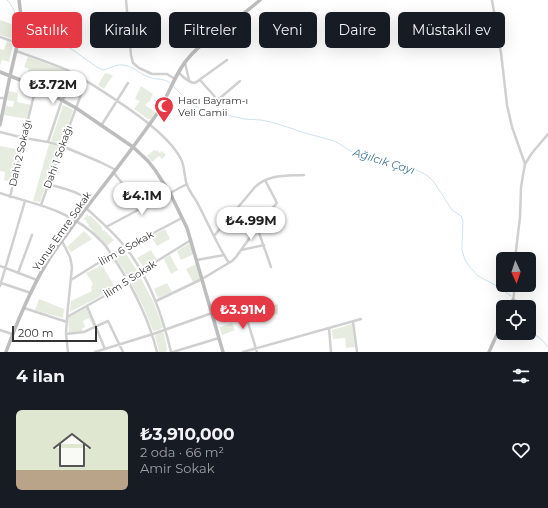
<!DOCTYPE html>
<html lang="tr">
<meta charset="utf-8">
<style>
:root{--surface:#171b24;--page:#242831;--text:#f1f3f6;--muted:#9ea1a6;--line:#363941;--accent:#e63946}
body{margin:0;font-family:Montserrat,sans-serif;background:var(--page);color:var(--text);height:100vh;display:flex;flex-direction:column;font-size:15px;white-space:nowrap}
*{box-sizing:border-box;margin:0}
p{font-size:13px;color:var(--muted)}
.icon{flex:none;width:22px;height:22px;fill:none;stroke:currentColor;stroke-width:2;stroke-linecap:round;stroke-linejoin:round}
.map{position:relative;height:352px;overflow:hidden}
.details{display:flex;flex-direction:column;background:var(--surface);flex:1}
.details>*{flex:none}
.banner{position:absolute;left:12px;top:12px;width:524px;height:36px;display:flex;gap:8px}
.needle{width:26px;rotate:177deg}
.buttons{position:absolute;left:496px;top:252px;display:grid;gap:8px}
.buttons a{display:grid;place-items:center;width:40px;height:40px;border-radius:6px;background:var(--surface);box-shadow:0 4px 16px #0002;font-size:20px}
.scale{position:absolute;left:12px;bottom:10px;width:85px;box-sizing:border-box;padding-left:4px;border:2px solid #333;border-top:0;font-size:11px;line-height:14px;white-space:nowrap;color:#333;-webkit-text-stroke:3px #fff;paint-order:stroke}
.price{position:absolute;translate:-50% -34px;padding:0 9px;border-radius:14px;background:#fff;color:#222;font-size:13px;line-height:26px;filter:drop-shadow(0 1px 2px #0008)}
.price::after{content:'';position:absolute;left:50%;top:24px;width:12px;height:9px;margin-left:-6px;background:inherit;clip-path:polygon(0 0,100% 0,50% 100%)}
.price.selected{background:var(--accent);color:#fff}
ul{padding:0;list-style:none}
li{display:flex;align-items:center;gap:12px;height:100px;padding:0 16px}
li+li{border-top:1px solid var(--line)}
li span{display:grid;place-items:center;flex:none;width:112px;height:80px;border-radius:6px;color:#555}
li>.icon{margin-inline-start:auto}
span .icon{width:48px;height:48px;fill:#fffc;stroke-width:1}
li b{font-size:17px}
h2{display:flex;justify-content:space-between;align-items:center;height:48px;padding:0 16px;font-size:17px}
.chip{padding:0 14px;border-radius:6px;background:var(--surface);box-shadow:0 4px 16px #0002;font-size:14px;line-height:36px}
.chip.selected{background:var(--accent);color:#fff}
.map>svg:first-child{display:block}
.green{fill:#e6ecdf}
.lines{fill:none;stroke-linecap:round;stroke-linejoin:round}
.stream{stroke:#cfe2ee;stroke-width:1}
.street{stroke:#d0d0d0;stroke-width:2.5}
.secondary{stroke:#bdbdbd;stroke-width:3.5}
.labels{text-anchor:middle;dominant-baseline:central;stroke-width:4;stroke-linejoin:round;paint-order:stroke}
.poi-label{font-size:10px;fill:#333;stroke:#fff;text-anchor:start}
.street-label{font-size:10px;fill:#333;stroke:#fff}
.water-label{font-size:11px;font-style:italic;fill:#3f7597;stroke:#fff}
</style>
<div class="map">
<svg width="548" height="352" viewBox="0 0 548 352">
<rect width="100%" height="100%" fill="#fff"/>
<path class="green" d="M0 20 19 27 16 40 0 35Z
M7 41 13 44 9 62 2 60 0 66V49L4 50Z
M28 57 64 70 59 82 53 80 48 90 40 86 44 76 39 74 36 83 27 81 26 78 29 69 24 67Z
M105 73 113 75 104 89 98 85Z
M141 86 153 94 149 102H148L145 105 155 112 151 119H148L134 109 140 101 135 99Z
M8 91 18 93 17 102 32 105 28 119 4 115 6 106 13 107 14 101 7 100Z
M63 105 72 109 73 111 61 144 51 141Z
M49 144 60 147 40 202 33 201Z
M0 146 20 150 13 182 4 180 5 172 0 171Z
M154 150 156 151 157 150 160 153 162 151 166 155 162 159 159 156 152 162 147 156Z
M88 214V216H91L102 227H101L102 228V230L104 231V230L114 240 107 246 91 229 92 228H90L88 226 89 225 86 222V220H83Z
M165 229 170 239 157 246 151 236Z
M84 231 92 239 71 252 67 247Z
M190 243 194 254 181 260 177 251Z
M151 250 157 260 144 268 137 258Z
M124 251 138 272 129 278 114 256Z
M170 255 178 270 171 274 164 259Z
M196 264 200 279 193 282 186 269Z
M102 265 115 287 97 298 70 312 71 301 92 291 91 287 93 284 86 273Z
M139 275 153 301 163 327 159 330 153 331 143 306 130 281Z
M167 283 172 292 158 298 154 289Z
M39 299 64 309 63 318 35 310Z
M278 304V314L265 318 263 309Z
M87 307 95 326H93L89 318 83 321 85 327 82 328 83 331 69 333 68 317Z
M232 323 235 330 222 335 220 327Z
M352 324 355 347 346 348 345 338 333 339 332 330Z
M161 332 164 333 167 349V351L165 352H159L155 336 156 334Z"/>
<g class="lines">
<path class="stream" d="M7 0C17 10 14 17 20 28
M22 33C28 37 35 42 42 44 50 46 59 43 67 46L97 67 103 70C109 69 116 64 122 65 133 65 141 76 152 78 158 80 164 78 170 83
M174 87 185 98 200 109 244 119 261 120 275 123 305 133 331 140 338 143 352 152 362 155 377 157 390 162 412 168 423 173 429 177 434 182 452 210 461 216 463 221 462 243V250L465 260 469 266 478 276 497 286 511 296
M515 299 519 302 523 307
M529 324 533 333 542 340 548 347"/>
<path class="street" d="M126 0 131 55 133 63 139 68 152 74H167L175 79
M492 0 501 53 507 105 512 127 525 164
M0 37 17 43
M16 51C33 57 51 63 67 70 77 75 87 81 96 87 121 103 167 132 181 159 185 167 184 177 187 185 190 193 196 199 199 206 209 225 217 245 229 263
M185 63 189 80
M179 73C183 77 189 83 195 83L227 60
M200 80 216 98 218 99 220 98 240 81
M0 98H5
M101 126 128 83
M0 132 24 138 48 142 62 146 100 162 116 170
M48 142 62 100 66 95 73 73
M114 173 142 208
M48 184C65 189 77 191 91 201
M0 193C20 200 42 204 61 213 77 220 92 231 103 243 109 249 112 257 117 263 135 291 149 320 157 352
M10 197 36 86
M41 205 62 146 86 81
M86 208C98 219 111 230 122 243 148 274 162 313 171 352
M106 227 187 184
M257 227 271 267
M214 236 255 187C269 174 286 176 304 175
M62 241 70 257 72 267 67 317 66 334 68 352
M241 250 264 245
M515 259 520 217 521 187 525 164 532 153 548 134
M197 260 224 255
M0 266 37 280
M18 273 32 235
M71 280 111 255 182 218
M1 283 31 293
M0 286 25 201
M513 300 514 294V285
M156 301 202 279 232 261 236 257 266 215 277 203 265 180
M242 303 257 352
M87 306 105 349
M24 308 67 322
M67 317 115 290 141 271 191 240
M353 322 357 352
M329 328 331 352
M0 330 12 334
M66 334 84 332 108 321 123 352
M95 352 153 334 212 313
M173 352 219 338
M243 352 361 319"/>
<path class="secondary" d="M0 72 36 86 76 108 133 147 148 161 155 170 170 193 187 228 223 352
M0 125 10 76 22 24 19 0
M511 307 513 300
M6 352C17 322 30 291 46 264 54 250 65 237 74 224 99 191 125 159 149 125 155 117 161 108 165 99 173 84 179 67 191 55 211 33 238 20 260 0
M489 352 503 321"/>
</g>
<defs>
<g id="mosque-pin" transform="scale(1)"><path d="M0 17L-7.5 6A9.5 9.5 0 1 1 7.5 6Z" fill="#e63946" stroke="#fff"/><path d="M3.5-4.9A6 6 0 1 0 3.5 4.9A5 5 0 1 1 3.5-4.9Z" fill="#fff"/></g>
</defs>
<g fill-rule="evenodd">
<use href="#mosque-pin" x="164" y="106"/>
</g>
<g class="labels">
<g class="poi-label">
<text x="178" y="100">Hacı Bayram-ı<tspan x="178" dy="12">Veli Camii</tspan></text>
</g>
<g class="street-label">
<text transform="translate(20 153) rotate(-77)">Dahi 2 Sokağı</text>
<text transform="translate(58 157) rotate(-70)">Dahi 1 Sokağı</text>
<text transform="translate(62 231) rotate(-55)">Yunus Emre Sokak</text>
<text transform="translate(126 248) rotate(-29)">İlim 6 Sokak</text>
<text transform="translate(130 279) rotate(-33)">İlim 5 Sokak</text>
</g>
<g class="water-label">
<text transform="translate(384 161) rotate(17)">Ağılcık Çayı</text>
</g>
</g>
</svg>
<div class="buttons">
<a><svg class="needle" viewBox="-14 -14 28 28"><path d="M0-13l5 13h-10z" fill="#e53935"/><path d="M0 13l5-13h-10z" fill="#9ea1a6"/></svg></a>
<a><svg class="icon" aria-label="locate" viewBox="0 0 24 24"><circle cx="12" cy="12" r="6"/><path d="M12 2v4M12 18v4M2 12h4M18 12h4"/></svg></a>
</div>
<div class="scale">200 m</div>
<b class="price" style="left:53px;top:105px">₺3.72M</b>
<b class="price" style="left:142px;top:216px">₺4.1M</b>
<b class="price" style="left:251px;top:241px">₺4.99M</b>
<b class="price selected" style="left:243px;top:330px">₺3.91M</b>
<div class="banner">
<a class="chip selected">Satılık</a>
<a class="chip">Kiralık</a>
<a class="chip">Filtreler</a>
<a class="chip">Yeni</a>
<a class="chip">Daire</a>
<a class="chip">Müstakil ev</a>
</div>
</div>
<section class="details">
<h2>4 ilan<svg class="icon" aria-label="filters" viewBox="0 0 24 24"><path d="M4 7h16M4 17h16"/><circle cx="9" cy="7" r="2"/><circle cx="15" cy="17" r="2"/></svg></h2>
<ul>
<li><span style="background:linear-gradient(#dfe7d0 75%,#b9a48a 0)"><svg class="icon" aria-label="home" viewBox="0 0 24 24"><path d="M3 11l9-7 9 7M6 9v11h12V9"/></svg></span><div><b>₺3,910,000</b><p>2 oda · 66 m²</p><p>Amir Sokak</p></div><svg class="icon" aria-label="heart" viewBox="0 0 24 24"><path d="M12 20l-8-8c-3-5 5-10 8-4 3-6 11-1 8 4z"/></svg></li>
</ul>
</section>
